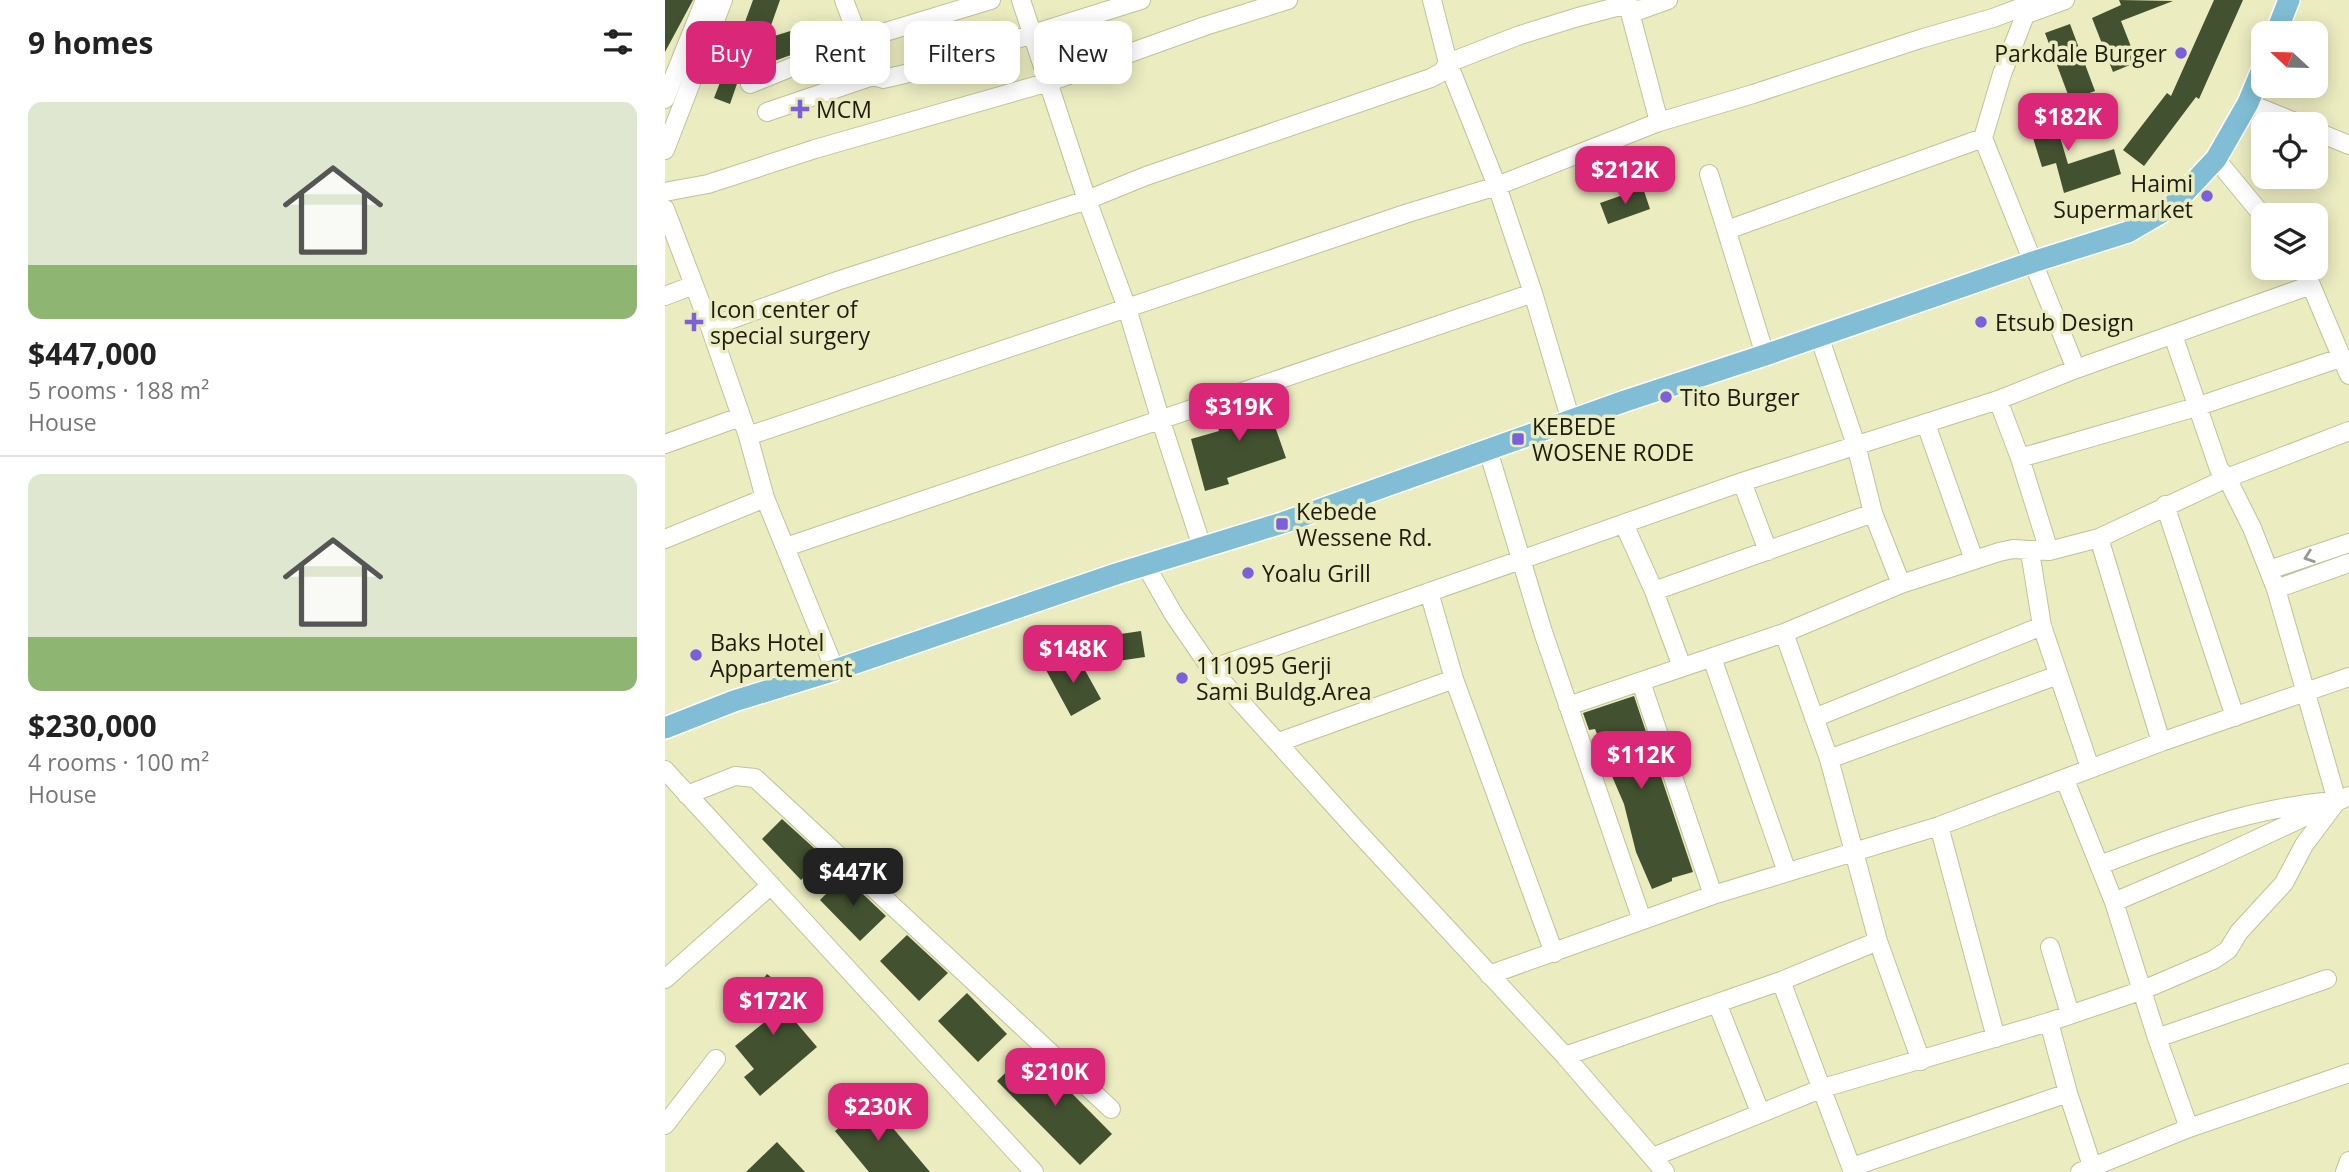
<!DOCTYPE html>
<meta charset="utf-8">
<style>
:root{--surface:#fff;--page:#f6f6f6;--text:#222;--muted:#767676;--line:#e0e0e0;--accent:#db2777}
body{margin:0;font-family:"Open Sans",sans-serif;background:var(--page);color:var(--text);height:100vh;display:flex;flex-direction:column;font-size:26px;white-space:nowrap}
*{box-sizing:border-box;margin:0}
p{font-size:23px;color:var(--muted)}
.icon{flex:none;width:38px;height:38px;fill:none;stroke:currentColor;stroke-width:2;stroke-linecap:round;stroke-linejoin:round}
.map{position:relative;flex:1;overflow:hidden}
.panel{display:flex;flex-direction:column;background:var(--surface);width:665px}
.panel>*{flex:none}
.banner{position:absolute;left:21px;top:21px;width:665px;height:63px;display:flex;gap:14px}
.needle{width:46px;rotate:292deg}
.buttons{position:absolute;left:1586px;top:21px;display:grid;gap:14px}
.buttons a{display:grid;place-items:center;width:77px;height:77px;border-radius:14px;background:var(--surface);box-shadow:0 4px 18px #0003;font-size:35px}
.price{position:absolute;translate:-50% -60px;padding:0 16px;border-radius:14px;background:var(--accent);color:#fff;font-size:23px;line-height:46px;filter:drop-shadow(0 2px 4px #0008)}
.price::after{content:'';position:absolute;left:50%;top:42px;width:21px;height:16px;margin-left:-10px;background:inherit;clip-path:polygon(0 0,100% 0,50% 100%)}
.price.current{background:#222;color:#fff}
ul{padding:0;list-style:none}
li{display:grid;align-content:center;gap:14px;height:371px;padding:0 28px}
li+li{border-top:2px solid var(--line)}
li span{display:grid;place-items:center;height:217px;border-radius:14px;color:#555}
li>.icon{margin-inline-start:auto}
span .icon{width:126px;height:126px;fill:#fffc;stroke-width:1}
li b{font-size:30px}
h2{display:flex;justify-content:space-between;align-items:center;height:84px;padding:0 28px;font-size:30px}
.tag{padding:0 24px;border-radius:14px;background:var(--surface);box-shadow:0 4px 18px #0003;font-size:24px;line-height:63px}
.tag.current{background:var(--accent);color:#fff}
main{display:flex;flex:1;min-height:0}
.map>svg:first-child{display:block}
.building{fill:#425230}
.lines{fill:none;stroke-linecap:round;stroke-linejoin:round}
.minor-casing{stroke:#c1c297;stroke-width:20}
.major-casing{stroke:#fff;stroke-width:24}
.minor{stroke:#fff;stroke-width:18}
.major{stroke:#81bed6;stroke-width:21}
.oneway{stroke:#999992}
.poi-dot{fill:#7a60db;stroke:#ebecc0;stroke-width:2.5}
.labels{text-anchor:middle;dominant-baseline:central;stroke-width:7;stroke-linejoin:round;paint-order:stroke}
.poi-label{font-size:23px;fill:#1d1d0d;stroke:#ebecc0;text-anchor:start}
</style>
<main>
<section class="panel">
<h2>9 homes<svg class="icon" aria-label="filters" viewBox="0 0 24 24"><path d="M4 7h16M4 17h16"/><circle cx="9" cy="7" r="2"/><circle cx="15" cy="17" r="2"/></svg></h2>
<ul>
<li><span style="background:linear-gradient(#dfe7d0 75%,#8fb573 0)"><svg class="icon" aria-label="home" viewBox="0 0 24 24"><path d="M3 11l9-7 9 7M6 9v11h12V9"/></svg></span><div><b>$447,000</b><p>5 rooms · 188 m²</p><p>House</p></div></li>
<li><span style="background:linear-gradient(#dfe7d0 75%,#8fb573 0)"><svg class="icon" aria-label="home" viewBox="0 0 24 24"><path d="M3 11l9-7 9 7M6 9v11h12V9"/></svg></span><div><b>$230,000</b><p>4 rooms · 100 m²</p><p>House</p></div></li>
</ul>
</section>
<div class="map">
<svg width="1684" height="1172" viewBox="0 0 1684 1172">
<rect width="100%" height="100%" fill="#ebecc0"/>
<path class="building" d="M0 0H28L0 52Z
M88 0H115L104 31 80 22Z
M1454 0 1508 1 1456 21 1472 62 1448 72 1427 18 1456 5Z
M1549 0H1578L1534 99 1531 97 1479 166 1458 150 1502 93 1506 96Z
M1405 24 1430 91 1405 100 1380 33Z
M132 29 137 51 101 64 93 41Z
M59 72 74 78 65 104 49 98Z
M1385 103 1403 164 1449 149 1456 174 1399 193 1391 163 1377 167 1360 112Z
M978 188 985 209 943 224 935 203Z
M606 394 612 413 606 415 621 458 562 478 564 484 540 491 526 439 554 431 548 414Z
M476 631 480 657 439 663 435 637Z
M411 654 436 699 406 716 381 670Z
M969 696 1028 872 1007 878V881L987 889 971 852 959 804 946 774 948 773 930 729 924 730 918 713Z
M117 819 160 858 136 880 97 839Z
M179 876 221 916 195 941 155 900Z
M242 935 283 973 254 1001 215 961Z
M102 974 134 999 123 1013 152 1047 95 1096 79 1077 89 1069 70 1046 102 1020 80 1003Z
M302 993 342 1034 313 1062 273 1021Z
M364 1050 447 1134 415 1165 332 1081Z
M205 1101 265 1172H204L170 1131Z
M112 1142 140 1172H81Z"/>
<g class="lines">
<g class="minor-casing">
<path id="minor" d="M179 0 208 76 218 79 240 74 476 0
M356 0 422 200 462 308 495 418 537 547
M767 0 783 63 832 186 868 293 906 421
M1366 0 1337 74 1318 138 1411 369
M962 1 994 122
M1362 14 1400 0
M85 84 194 40 326 0
M0 99 40 0
M1583 103 1635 124
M102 112 208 76
M1650 131 1684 145
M0 150 58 0
M1551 159 1598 216
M1044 174 1100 355
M0 192 43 184 150 149 384 82 540 26 623 0
M0 209 45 327 83 436 100 498 170 670
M1062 230 1318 138
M1635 268 1646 285 1684 375
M0 296 29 285
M45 327 172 281 422 200 481 176 766 78 777 72 783 63 855 35 913 17 955 6 975 10 1003 0
M1508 335 1554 469 1562 478 1587 528 1611 589 1672 801
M1154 336 1191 445 1208 513 1236 584
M1333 400 1355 458 1384 551
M1261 424 1309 560
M83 436 743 213 832 186 994 122 1088 94 1255 39 1328 18 1365 4
M0 444 75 417
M823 450 878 632 977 920
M1355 458 1531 407 1678 357
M1077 482 1103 551
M1500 505 1570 717
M959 524 989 591 1017 667
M1434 538 1496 742
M0 539 100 498
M121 547 868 293
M1365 552 1377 626 1425 768
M481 566 509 615 546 669 693 832 900 1056 1000 1172
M1604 570 1684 543
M1611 589 1684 563
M989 591 1208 513
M764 592 789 679 889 953
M1119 633 1164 759 1213 941 1256 1061
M1047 658 1122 872
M546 669 1077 482 1333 400 1411 369 1646 285
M976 682 1048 895
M903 706 1119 633 1236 584 1334 552 1348 549 1384 551 1434 538 1562 478 1684 431
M1149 718 1377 626
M614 742 789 679
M1164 759 1393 675
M0 770 369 1172
M1400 780 1449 902 1492 1038 1524 1128
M22 795 70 776 90 778 446 1109
M1274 826 1331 1038
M1435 865C1507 837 1581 810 1658 802
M1449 902 1545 861 1684 796
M1385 947 1405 1014
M824 975 1048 895 1274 826 1496 742 1684 677
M0 979 106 885
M1116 981 1188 1172
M1052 1003 1095 1112
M1384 1022 1403 1093 1429 1172
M1492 1038 1662 979
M900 1056 1116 981 1213 941
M0 1125 51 1059
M988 1157 1158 1088 1384 1022 1478 990 1548 960 1563 950 1574 932 1619 883 1639 845 1672 801
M1187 1167 1403 1093
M1415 1172 1524 1128 1684 1073
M1680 1172 1684 1161"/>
</g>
<g class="major-casing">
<path id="major" d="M1611 33 1624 0
M0 728 69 701 170 670 451 574 617 523 960 401 1100 355 1368 262 1463 232 1506 207 1551 159 1583 103 1598 67"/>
</g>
<use href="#minor" class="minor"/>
<use href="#major" class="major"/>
</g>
<defs><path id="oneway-chevron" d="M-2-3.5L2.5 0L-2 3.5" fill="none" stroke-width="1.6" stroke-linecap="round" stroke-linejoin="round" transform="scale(1.75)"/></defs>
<use class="oneway" href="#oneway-chevron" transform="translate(1644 557) rotate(161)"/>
<g class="poi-dot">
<circle cx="1516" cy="53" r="7"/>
<path d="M131.5 98.5h7v7h7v7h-7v7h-7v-7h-7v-7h7z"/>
<circle cx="1542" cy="196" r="7"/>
<path d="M25.5 311.5h7v7h7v7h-7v7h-7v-7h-7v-7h7z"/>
<circle cx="1316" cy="322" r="7"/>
<circle cx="1001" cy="397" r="7"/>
<rect x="846" y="432" width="14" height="14" rx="3.5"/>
<rect x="610" y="517" width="14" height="14" rx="3.5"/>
<circle cx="583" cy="573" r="7"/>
<circle cx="31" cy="655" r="7"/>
<circle cx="517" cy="678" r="7"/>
</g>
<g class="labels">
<g class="poi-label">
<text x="1502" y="53" text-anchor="end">Parkdale Burger</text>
<text x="151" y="109">MCM</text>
<text x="1528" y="183" text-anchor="end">Haimi<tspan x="1528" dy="26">Supermarket</tspan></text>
<text x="45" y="309">Icon center of<tspan x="45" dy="26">special surgery</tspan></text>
<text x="1330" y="322">Etsub Design</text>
<text x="1015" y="397">Tito Burger</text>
<text x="867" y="426">KEBEDE<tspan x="867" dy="26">WOSENE RODE</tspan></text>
<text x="631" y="511">Kebede<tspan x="631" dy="26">Wessene Rd.</tspan></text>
<text x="597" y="573">Yoalu Grill</text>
<text x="45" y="642">Baks Hotel<tspan x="45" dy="26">Appartement</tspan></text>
<text x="531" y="665">111095 Gerji<tspan x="531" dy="26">Sami Buldg.Area</tspan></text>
</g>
</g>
</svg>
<div class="buttons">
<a><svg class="needle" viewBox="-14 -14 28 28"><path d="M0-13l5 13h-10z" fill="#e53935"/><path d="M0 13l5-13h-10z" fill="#767676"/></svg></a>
<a><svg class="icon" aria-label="locate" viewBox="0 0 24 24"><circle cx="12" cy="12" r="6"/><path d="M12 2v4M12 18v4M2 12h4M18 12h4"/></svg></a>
<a><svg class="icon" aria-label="layers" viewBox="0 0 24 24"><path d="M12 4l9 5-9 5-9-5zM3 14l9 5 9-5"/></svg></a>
</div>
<b class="price" style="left:1403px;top:153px">$182K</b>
<b class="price" style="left:960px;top:206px">$212K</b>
<b class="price" style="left:574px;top:443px">$319K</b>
<b class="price" style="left:408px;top:685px">$148K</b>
<b class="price" style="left:976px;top:791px">$112K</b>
<b class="price current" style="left:188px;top:908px">$447K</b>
<b class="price" style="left:108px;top:1037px">$172K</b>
<b class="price" style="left:390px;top:1108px">$210K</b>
<b class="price" style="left:213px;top:1143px">$230K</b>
<div class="banner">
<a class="tag current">Buy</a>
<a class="tag">Rent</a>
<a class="tag">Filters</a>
<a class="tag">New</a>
</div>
</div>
</main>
